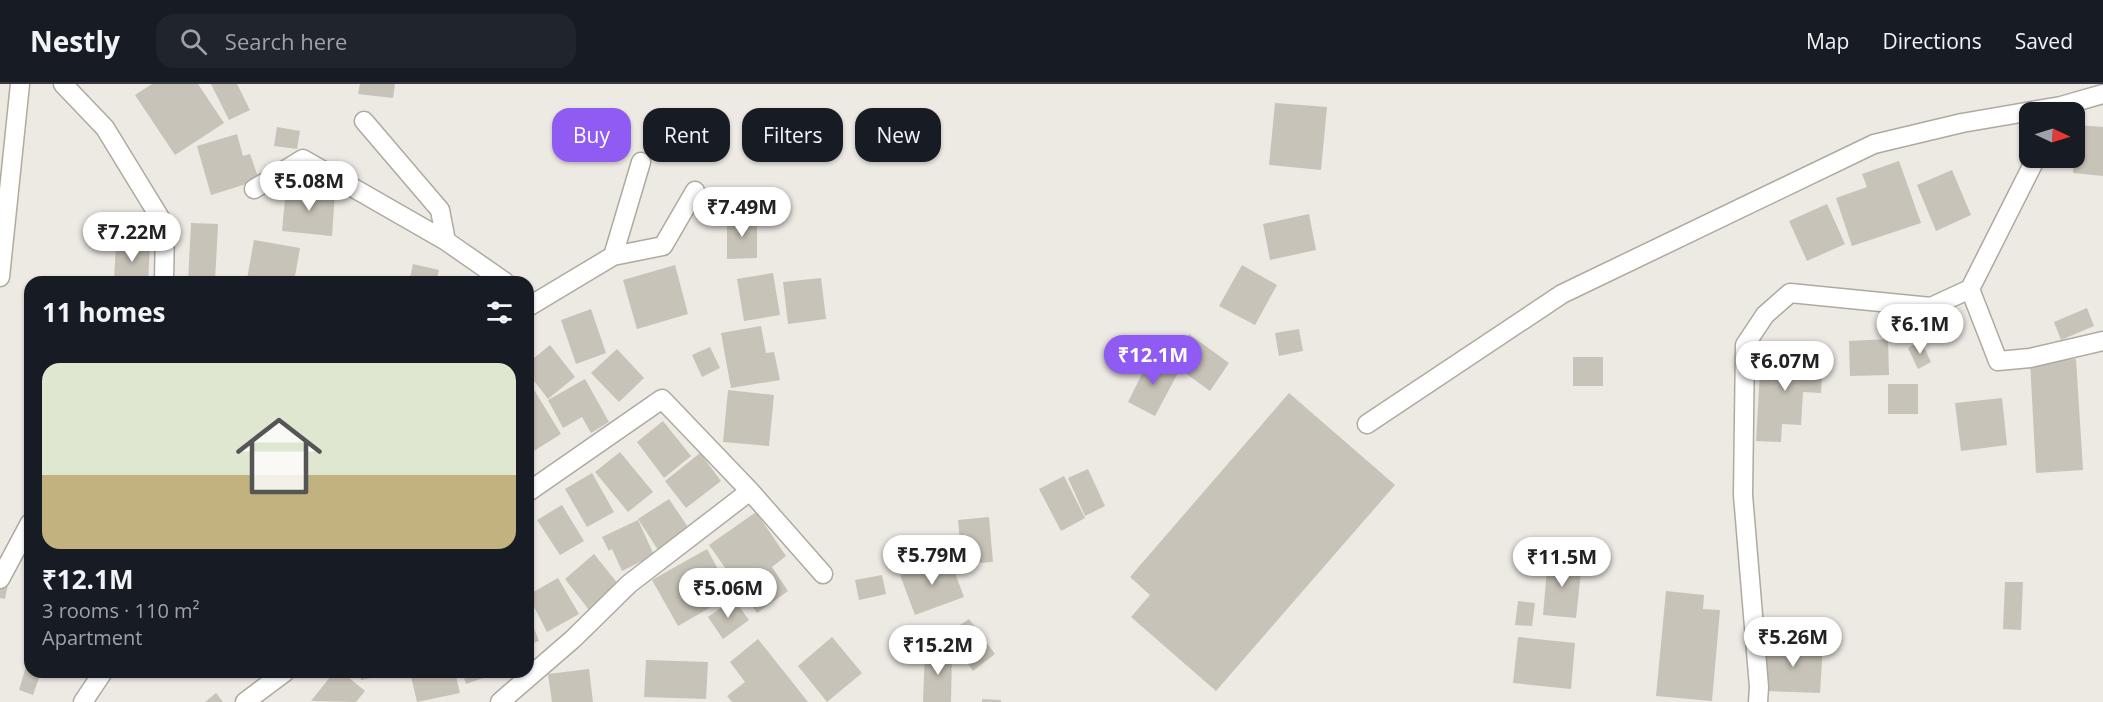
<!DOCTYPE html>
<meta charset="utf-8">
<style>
:root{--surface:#171b24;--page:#20242c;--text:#f1f3f6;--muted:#9ea1a6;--line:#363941;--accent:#8f5bf2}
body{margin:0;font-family:"Open Sans",sans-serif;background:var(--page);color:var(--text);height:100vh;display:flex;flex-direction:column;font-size:22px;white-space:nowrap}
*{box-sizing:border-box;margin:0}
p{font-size:20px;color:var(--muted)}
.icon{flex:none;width:33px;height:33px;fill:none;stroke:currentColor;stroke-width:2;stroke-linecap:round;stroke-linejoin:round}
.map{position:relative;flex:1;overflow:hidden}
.drawer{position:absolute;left:24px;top:192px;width:510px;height:402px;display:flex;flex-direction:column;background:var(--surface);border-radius:18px;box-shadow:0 2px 4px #0004}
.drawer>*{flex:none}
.banner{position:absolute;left:552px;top:24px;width:570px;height:54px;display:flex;gap:12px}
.needle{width:39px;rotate:94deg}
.tools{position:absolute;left:2019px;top:18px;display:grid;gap:12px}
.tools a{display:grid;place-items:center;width:66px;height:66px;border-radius:12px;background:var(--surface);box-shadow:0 2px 4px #0004;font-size:30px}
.price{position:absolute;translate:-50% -51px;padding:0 14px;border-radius:21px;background:#fff;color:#222;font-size:20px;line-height:39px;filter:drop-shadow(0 2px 3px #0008)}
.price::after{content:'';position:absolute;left:50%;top:36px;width:18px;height:14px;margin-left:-9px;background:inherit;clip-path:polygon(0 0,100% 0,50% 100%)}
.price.selected{background:var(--accent);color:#fff}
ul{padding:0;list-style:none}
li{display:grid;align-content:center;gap:12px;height:318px;padding:0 18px}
li span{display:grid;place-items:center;height:186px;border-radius:18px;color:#555}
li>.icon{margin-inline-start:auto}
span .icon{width:108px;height:108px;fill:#fffc;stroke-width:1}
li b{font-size:26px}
h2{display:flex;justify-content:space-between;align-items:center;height:72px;padding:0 18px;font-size:26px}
.tag{padding:0 21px;border-radius:18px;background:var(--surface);box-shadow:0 2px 4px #0004;font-size:21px;line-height:54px}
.tag.selected{background:var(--accent);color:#fff}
header{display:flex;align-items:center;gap:36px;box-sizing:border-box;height:84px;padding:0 30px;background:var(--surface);border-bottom:2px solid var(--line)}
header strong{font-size:28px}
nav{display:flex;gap:33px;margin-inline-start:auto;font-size:21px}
.search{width:420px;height:54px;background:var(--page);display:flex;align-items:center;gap:15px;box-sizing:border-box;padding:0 21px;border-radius:18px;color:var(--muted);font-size:22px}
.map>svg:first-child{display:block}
.building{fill:#c8c3b8}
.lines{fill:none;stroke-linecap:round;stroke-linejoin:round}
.street-casing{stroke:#aeaa9e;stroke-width:21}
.secondary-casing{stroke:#b1ab98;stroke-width:21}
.street{stroke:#fff;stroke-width:18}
.secondary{stroke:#fff;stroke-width:18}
</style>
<header>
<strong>Nestly</strong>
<div class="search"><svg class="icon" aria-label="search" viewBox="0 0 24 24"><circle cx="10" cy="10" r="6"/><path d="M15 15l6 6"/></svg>Search here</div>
<nav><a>Map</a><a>Directions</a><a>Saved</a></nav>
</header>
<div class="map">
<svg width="2103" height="618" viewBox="0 0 2103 618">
<rect width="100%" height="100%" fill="#ede9e3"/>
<path class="building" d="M152 0H198L224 39 175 71 135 11Z
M211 0H237L250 26 229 36Z
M360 0H395L393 14 358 10Z
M1275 19 1327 23 1321 86 1269 81Z
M2077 41 2103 43V92L2073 89Z
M277 43 300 47 297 65 274 62Z
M237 50 243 72 250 70 259 96 211 111 197 62Z
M1899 77 1921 139 1852 162 1836 114 1867 103 1862 90Z
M1952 86 1971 131 1936 147 1917 101Z
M286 104 335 108 332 152 282 147Z
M1827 120 1845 160 1807 177 1789 137Z
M1309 130 1316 166 1270 176 1263 140Z
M727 134H757V174L727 175Z
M191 139 218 140 215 198H188Z
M254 156 300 164 294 198H262L247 195Z
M116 159 150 161 148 198H114Z
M413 180 439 186 436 198H409Z
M675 181 688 230 637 245 623 196Z
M1242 181 1277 201 1255 241 1219 222Z
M773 189 780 231 744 237 737 195Z
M821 194 826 235 788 240 783 198Z
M2087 224 2094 242 2061 256 2054 238Z
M591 225 606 269 576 280 561 236Z
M761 242 766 269 774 268 780 296 731 304 721 249Z
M1299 245 1303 267 1279 272 1275 249Z
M1189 250 1229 279 1210 307 1170 278Z
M1888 255 1889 291 1850 292 1849 257Z
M1921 257 1931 278 1918 285 1908 264Z
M550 261 575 293 548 315 528 289V279Z
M710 263 720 284 702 293 692 271Z
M617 265 644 294 619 318 591 289Z
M1761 270 1823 273 1821 309 1803 308 1801 341 1782 340 1781 358 1756 357Z
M1151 272 1179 287 1155 332 1128 318Z
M1573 273H1603V302H1573Z
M2076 275 2083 386 2036 389 2030 277Z
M585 295 609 338 591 349 582 333 563 344 548 316Z
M528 296 561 350 529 370 528 368Z
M1888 300H1918V330H1888Z
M728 306 774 311 769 362 723 358Z
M1289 309 1395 401 1216 607 1131 533 1150 511 1130 493Z
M2002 314 2007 361 1961 367 1955 319Z
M663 337 691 372 664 394 637 358Z
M620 368 653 408 628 428 595 388Z
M700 369 721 397 686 424 665 397Z
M1088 385 1105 422 1085 432 1068 394Z
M592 389 614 428 587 443 565 405Z
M1064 392 1085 434 1061 447 1039 405Z
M669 415 690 446 658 466 638 435Z
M562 421 584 457 560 471 537 436Z
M756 428 786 472 772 483 788 507 757 529 709 461Z
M989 433 993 478 962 480 958 436Z
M638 436 654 471 622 487 612 465 609 467 602 453Z
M707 465 732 511 678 542 652 496Z
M594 470 619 501 589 526 565 495Z
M949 473 964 513 915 531 900 491Z
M1548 475 1582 478 1576 534 1543 531Z
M0 488 10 490 5 515 0 514Z
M882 491 886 510 859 516 855 496Z
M558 494 579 530 547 548 528 511Z
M2005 498H2023L2021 546 2003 545Z
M1666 507 1704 511 1703 525 1720 526 1712 617 1656 612Z
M734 515 749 536 723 555 708 533Z
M1518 517 1535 519 1532 542 1515 541Z
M528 529 539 557 528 561Z
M969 535 995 570 973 587 947 550Z
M832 553 862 589 827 618 798 582Z
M1518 553 1575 559 1571 605 1513 599Z
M758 555 808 618H732L727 612 745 598 730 578Z
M1765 558 1823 561 1820 609 1763 607Z
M925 566 952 567 951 618H923Z
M646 576 708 578 706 615 644 613Z
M27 579 30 580V588H41L33 611 19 606Z
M589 585 593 618H552L548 590Z
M66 588H95L93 596Z
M334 588H342L365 607 356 618 311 617Z
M359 588H393L394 589 361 596Z
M410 588H455L460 609 417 618Z
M462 588H500L466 600Z
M216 609 223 618H205Z
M982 615 1001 616V618H982Z"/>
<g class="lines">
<g class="street-casing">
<path id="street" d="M63 0 105 44 165 142 164 198
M364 37 440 126 446 157
M254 105 303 75 446 157 505 198
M613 172 641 78
M1970 205 1998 277 2030 274 2103 257
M528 223 613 172 663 162 695 107
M1367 340 1562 210 1874 60 1962 39 2061 22 2103 10
M750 407 823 490
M0 495 30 439
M83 618 103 588
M245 618 285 588
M500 618 573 555 629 500 750 407 662 315 528 408
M1758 618 1759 603 1743 411 1745 261 1765 231 1790 209 1931 223 1970 205 2036 74"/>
</g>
<g class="secondary-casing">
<path id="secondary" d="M0 193 20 0"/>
</g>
<use href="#street" class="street"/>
<use href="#secondary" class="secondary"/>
</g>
</svg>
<div class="tools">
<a><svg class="needle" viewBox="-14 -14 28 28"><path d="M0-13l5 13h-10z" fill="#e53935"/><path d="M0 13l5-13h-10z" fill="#9ea1a6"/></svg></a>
</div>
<b class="price" style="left:309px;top:128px">₹5.08M</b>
<b class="price" style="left:742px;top:154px">₹7.49M</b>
<b class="price" style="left:132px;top:179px">₹7.22M</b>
<b class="price" style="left:1920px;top:271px">₹6.1M</b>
<b class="price selected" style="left:1153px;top:302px">₹12.1M</b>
<b class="price" style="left:1785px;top:308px">₹6.07M</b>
<b class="price" style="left:932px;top:502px">₹5.79M</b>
<b class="price" style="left:1562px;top:504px">₹11.5M</b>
<b class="price" style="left:728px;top:535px">₹5.06M</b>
<b class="price" style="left:1793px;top:584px">₹5.26M</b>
<b class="price" style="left:938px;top:592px">₹15.2M</b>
<div class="banner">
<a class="tag selected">Buy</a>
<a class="tag">Rent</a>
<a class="tag">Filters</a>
<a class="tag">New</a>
</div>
<section class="drawer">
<h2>11 homes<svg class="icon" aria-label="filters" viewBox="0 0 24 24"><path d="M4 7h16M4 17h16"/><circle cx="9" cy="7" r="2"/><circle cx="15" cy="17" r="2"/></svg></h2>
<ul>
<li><span style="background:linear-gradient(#dfe7d0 60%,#c2b280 0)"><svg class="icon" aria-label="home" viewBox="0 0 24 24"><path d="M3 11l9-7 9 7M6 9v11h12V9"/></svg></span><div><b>₹12.1M</b><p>3 rooms · 110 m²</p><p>Apartment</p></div></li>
</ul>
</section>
</div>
